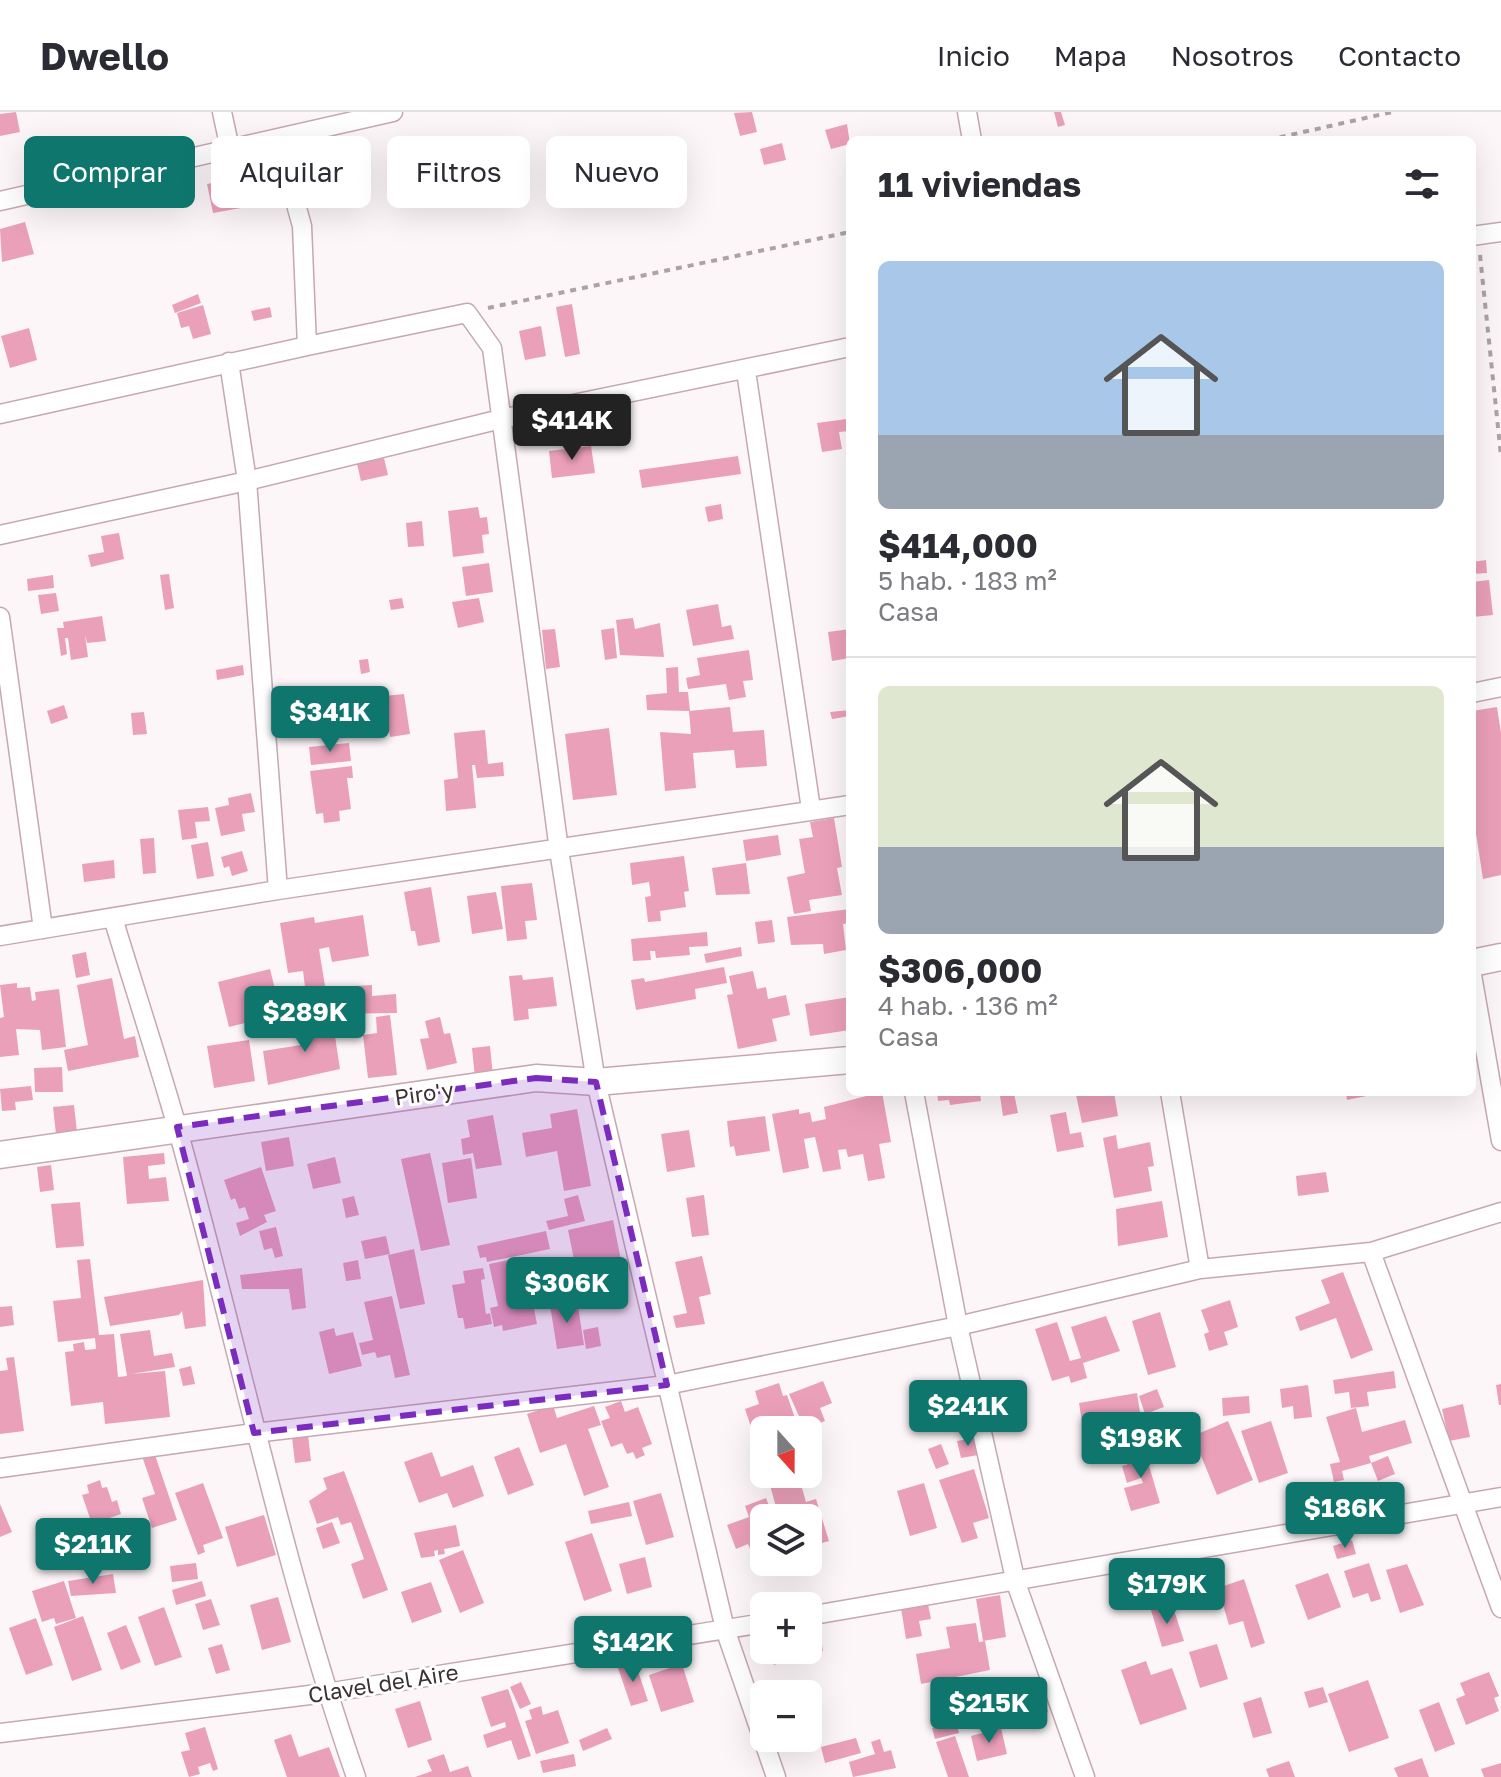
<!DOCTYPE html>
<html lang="es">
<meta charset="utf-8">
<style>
:root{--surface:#fff;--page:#f2f2f3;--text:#2b2b33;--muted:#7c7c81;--line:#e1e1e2;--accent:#0f766e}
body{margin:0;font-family:"Golos Text",sans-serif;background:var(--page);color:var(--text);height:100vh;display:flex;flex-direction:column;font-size:30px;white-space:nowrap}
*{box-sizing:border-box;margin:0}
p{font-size:26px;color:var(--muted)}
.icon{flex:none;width:44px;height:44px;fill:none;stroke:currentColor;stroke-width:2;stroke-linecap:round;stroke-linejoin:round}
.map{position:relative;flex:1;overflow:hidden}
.details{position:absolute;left:846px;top:24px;width:630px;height:960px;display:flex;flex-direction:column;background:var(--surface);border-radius:12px;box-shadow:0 8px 32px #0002}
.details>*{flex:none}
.hud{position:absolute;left:24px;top:24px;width:702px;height:72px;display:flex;gap:16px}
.needle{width:52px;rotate:159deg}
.controls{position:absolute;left:750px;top:1304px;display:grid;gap:16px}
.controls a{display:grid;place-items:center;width:72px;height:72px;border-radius:12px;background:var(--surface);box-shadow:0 8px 32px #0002;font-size:40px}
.price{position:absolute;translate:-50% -68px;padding:0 18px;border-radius:8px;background:var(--accent);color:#fff;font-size:26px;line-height:52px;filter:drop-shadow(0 2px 4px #0008)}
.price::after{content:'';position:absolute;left:50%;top:48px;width:24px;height:18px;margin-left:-12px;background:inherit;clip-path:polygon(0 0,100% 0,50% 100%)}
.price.on{background:#222;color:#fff}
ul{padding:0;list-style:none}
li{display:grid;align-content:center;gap:16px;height:424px;padding:0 32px}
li+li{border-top:2px solid var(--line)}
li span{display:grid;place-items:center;height:248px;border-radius:12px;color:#555}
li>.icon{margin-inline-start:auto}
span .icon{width:144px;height:144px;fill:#fffc;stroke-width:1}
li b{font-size:34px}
h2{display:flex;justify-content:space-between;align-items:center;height:96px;padding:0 32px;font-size:34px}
.tag{padding:0 28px;border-radius:12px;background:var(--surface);box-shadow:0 8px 32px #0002;font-size:28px;line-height:72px}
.tag.on{background:var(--accent);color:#fff}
header{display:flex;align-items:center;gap:48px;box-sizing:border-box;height:112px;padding:0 40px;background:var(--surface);border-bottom:2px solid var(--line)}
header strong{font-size:38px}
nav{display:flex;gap:44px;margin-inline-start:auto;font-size:28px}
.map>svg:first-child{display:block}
.building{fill:#eba0b9}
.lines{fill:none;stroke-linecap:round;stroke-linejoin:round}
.street-casing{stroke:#c6a8b1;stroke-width:21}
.secondary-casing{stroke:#c6a8b1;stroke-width:29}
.path{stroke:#aca3a6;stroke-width:4;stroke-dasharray:6 6;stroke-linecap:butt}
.street{stroke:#fff;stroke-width:18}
.secondary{stroke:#fff;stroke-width:26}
.marked{fill:#7b2cbf;fill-opacity:0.2;stroke:#7b2cbf;stroke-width:6;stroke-dasharray:16 10;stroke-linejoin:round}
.labels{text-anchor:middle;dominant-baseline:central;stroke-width:6;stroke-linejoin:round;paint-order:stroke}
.street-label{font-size:22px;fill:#3c3034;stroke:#fff}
</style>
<header>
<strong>Dwello</strong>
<nav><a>Inicio</a><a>Mapa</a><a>Nosotros</a><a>Contacto</a></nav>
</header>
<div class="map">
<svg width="1501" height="1665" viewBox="0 0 1501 1665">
<rect width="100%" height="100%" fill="#fdf6f8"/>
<path class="building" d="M16 0 20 20 0 24V2Z
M752 0 757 20 740 24 734 1Z
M1054 0H1061L1065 13 1058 15Z
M847 12 850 32 831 37 825 18Z
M782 31 786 48 764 53 760 37Z
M235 66 241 96 213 101 207 72Z
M25 110 34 142 2 150 0 117Z
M198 182 201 191 175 201 172 193Z
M572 192 580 242 565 245 556 195Z
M203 193 211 222 193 227 189 214 181 216 177 201Z
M270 195 272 205 254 209 251 199Z
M541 214 546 244 525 248 519 219Z
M29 216 37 248 10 256 1 224Z
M847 307 849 319 839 320 842 337 822 340 817 311Z
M591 334 595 361 552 366 549 339Z
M738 344 741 362 642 376 639 358Z
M384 346 388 363 361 369 357 352Z
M721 392 723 407 708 410 705 395Z
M478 395 480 406 487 405 489 422 482 423 484 441 453 445 448 399Z
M422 409 424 434 408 435 406 411Z
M119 421 124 447 91 455 88 443 104 440 101 424Z
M1486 448 1487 461 1472 462V450Z
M489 451 493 480 466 484 462 455Z
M169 462 174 496 165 498 160 463Z
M53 463 54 476 28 479 27 467Z
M1489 468 1493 503 1472 505V470Z
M56 481 59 499 41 502 38 483Z
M402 486 404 496 391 498 389 488Z
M479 486 484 510 458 516 452 490Z
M718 492 722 515 731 513 734 527 693 534 686 498Z
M102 504 106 529 87 531 85 523 88 545 71 548 68 526H65L67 542 61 544 57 516H64L63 510Z
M633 506 635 517 660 511 664 545 620 543 616 508Z
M614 516 617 546 605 548 601 518Z
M555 517 560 555 546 557 542 518Z
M850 517V546L832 549 828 520Z
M749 538 753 568 743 569 746 585 729 588 726 572 688 577 686 566 700 563 697 546Z
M368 547 370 560 361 562 359 548Z
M243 553 244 563 217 568 216 558Z
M678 555 679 580H688L690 599 647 598 646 583 667 581 666 556Z
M404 582 410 622 390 625 384 584Z
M64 593 68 606 51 612 47 599Z
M730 595 733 620 764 618 767 654 736 656 734 638 693 641 696 676 665 679 660 620 691 622 689 599Z
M1497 595 1501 621V763L1483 767 1472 696V599Z
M850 598V604L832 607 830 600Z
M144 600 147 622 133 623 131 601Z
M609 616 617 683 573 688 565 622Z
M485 618 488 652 503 650 504 664 477 666 475 653H472L476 696 446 699 444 668 458 666 454 621Z
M349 631 351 649 311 653 309 635Z
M352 654 353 666H347L351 697 339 699 340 709 324 711 323 701 316 702 310 659Z
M251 681 255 700 242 702 245 719 221 724 215 696 229 693 228 686Z
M208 695 210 709 195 710 197 726 182 728 178 698Z
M834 706 842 755 837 756 842 783 809 788 811 799 794 802 787 765 805 761 799 727 813 725 810 710Z
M778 723 781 743 746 749 743 728Z
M154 726 156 761 143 762 140 727Z
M208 730 214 764 197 767 191 733Z
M242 739 248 759 232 764 229 754 224 756 221 745Z
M684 744 689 779 684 780 686 795 660 799 661 809 648 810 645 785 651 784 649 770 632 773 630 751Z
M114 748 115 766 84 770 82 752Z
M746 751 750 782 716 783 712 756Z
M532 771 537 808 525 809 527 827 507 829 501 774Z
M431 775 440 830 418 834 415 819H411L404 780Z
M496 780 503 817 472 822 467 784Z
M850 797V811L843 812 846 838 824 842 823 832 791 833 787 805Z
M363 803 369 844 332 850 329 835 319 837 326 880 306 883 303 859 288 861 280 811 314 805 315 811Z
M772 808 775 830 758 832 755 810Z
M707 820 708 834 689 835 690 843 656 846 655 839H650L651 848 633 849 631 827Z
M741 835 742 844 706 851 704 842Z
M86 840 90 863 76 866 72 843Z
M724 855 727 871 695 877 696 887 636 898 631 868 644 866 645 870Z
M270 857 281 902 229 915 218 870Z
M753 859 757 877 766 875 768 887 786 883 790 903 772 907 777 929 738 937 727 883 733 882 729 864Z
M522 863 523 868 553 865 557 894 528 897 529 907 514 909 509 864Z
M112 866 124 927 135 924 139 945 68 959 64 938 88 933 77 873Z
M17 871V876L30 875 32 889 36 888 35 880 59 877 66 935 42 938 40 918 16 917 19 943 0 945V906L4 905 0 873Z
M372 873V884L396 882 397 901 331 902 330 890 355 889 354 874Z
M850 885V918L810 924 805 892Z
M390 903 397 963 368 966 363 923 377 921 376 905Z
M332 905 340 957 268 973 263 939 307 932 303 909Z
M360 905V916H351V906Z
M440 905 444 922 450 921 457 951 427 958 420 927 429 926 425 909Z
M249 928 255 969 214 976 207 934Z
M490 934 493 964 475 966 472 936Z
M62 955 63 980H35L34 956Z
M31 974 33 988 15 990 16 998 2 999 0 977Z
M882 980 891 1030 879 1032 885 1066 868 1069 863 1042 848 1045 846 1037 838 1038 841 1057 823 1060 815 1025 804 1027 809 1056 783 1061 772 1002 799 997V1002L810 1000 812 1010 826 1007 824 995Z
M937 980H980L981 989 950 993 949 988 938 989Z
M1094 980H1114L1118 1004 1082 1011 1076 983Z
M1346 980H1381V981L1347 988Z
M1014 981 1018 1001 1003 1004 1000 984Z
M74 993 77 1020 56 1022 53 995Z
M577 997 591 1074 564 1079 557 1039 526 1045 522 1021 552 1016 550 1002Z
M1066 1000 1070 1022 1081 1020 1084 1035 1057 1040 1050 1003Z
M493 1003 502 1053 476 1057 473 1041 463 1043 461 1027 470 1025 467 1008Z
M765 1004 770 1039 736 1044 734 1034 730 1035 727 1009Z
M689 1018 695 1055 667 1060 661 1022Z
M1116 1023 1118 1037 1150 1030 1154 1054 1148 1055 1152 1079 1114 1086 1103 1026Z
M289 1025 294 1054 266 1059 261 1030Z
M164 1041 165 1052 148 1054 149 1067 166 1065 169 1089 127 1092 123 1045Z
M430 1041 450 1133 421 1139 401 1047Z
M335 1045 341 1071 313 1077 307 1052Z
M471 1046 477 1086 448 1091 442 1051Z
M51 1053 54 1078 40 1080 37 1055Z
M261 1055 276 1099 264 1103 267 1110 240 1124 236 1111 249 1107 245 1095 239 1097 235 1086 231 1088 224 1068Z
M1326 1060 1329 1080 1298 1084 1296 1064Z
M578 1083 585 1109 549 1118 546 1109 568 1104 564 1087Z
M704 1083 709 1123 692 1125 686 1086Z
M354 1084 359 1103 346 1106 342 1087Z
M1162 1089 1168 1125 1118 1134 1116 1097Z
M80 1090 84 1134 56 1136 51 1092Z
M613 1108 626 1173 581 1182 568 1118Z
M276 1115 283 1144 275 1146 272 1136 264 1138 259 1119Z
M546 1119 550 1137 487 1150 486 1145 480 1146 477 1134Z
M386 1124 390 1142 365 1147 361 1129Z
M414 1137 425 1192 400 1197 388 1143Z
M702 1144 711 1182 699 1185 705 1212 676 1216 673 1204 687 1201 675 1150Z
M524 1145 537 1212 503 1219 502 1213 494 1215 490 1196 498 1194 489 1152Z
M90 1147 99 1223 114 1222 118 1265 127 1264 120 1222 150 1218 154 1244 172 1241 175 1255 131 1262 165 1259 170 1305 105 1312 103 1290 71 1294 65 1240 74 1239 73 1232 84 1230 85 1238 96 1237 95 1226 58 1230 53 1189 81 1186 77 1148Z
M358 1148 361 1167 346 1169 343 1151Z
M302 1156 306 1196 292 1198 289 1177H242L240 1163Z
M483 1156 485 1167 481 1168 486 1202 490 1201 492 1212 465 1217 463 1206H458L452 1173 465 1171 463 1159Z
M1343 1160 1373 1238 1351 1247 1336 1206 1300 1219 1295 1205 1330 1191 1321 1168Z
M203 1168 206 1214 185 1217 182 1199 179 1203 110 1214 104 1185Z
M392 1184 410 1263 395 1266 390 1243 377 1246 375 1240 362 1243 359 1231 373 1228 364 1190Z
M577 1188 584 1233 557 1237 550 1193Z
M1230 1188 1238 1215 1224 1220 1228 1233 1209 1239 1204 1222 1209 1220 1201 1198Z
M12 1194 14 1213 0 1215V1195Z
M1160 1200 1176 1255 1148 1263 1132 1209Z
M1106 1204 1120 1239 1083 1251 1087 1266 1071 1271 1069 1264 1052 1269 1035 1217 1057 1210 1070 1249 1081 1246 1071 1215Z
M598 1215 601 1234 586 1237 583 1218Z
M334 1216 336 1224 353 1220 362 1254 329 1262 319 1220Z
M14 1245 24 1319 0 1322V1259L8 1258 6 1246Z
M191 1254 195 1272 183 1274 179 1257Z
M1394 1259 1396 1276 1367 1280 1369 1294 1351 1296 1349 1280 1335 1282 1333 1268Z
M823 1269 832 1291 820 1296 825 1309 820 1311 822 1319 808 1324 789 1282Z
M779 1271 783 1284 787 1283 799 1318H768L766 1313 752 1318 745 1297 759 1292 755 1279Z
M1501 1272V1293H1499L1496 1273Z
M1308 1273 1312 1305 1294 1307 1293 1294 1282 1296 1280 1277Z
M1157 1277 1164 1295 1145 1302 1139 1284Z
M1137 1281 1140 1300 1082 1310 1079 1291Z
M1249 1284 1250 1301 1223 1304 1222 1286Z
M621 1289 625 1300 638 1295 652 1332 642 1336 645 1343 636 1347 633 1340 627 1342 622 1331 611 1335 601 1309 610 1306 605 1295Z
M1463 1292 1470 1325 1449 1329 1442 1297Z
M553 1293 557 1306 594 1294 601 1313 588 1317 609 1375 584 1384 566 1332 540 1341 527 1302Z
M1356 1296 1362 1320 1405 1308 1412 1331 1369 1344 1371 1351 1342 1359 1344 1368 1334 1370 1330 1352 1340 1350 1326 1305Z
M1228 1309 1253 1368 1217 1383 1193 1324Z
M1271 1309 1288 1361 1259 1371 1241 1319Z
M308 1323 311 1349 295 1351 292 1325Z
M975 1326 978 1343 961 1346 957 1329Z
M1150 1331 1154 1345 1147 1347 1160 1391 1131 1399 1124 1376 1143 1371 1141 1366 1127 1371 1122 1354 1136 1350 1133 1336Z
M941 1332 949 1352 936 1357 928 1337Z
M519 1335 534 1373 508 1383 494 1345Z
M432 1340 441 1365 473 1353 484 1384 453 1396 447 1381 419 1391 404 1350Z
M155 1343 177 1408 152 1416 142 1386 155 1382 143 1347Z
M1388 1344 1395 1362 1378 1369 1371 1351Z
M974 1357 989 1406 973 1411 978 1426 962 1431 939 1368Z
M344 1359 388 1478 363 1487 351 1452 364 1447 351 1410 341 1413 338 1405 317 1412 309 1389 327 1377 323 1366Z
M782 1362H798L806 1390 816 1387 829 1429 808 1435V1406H779L768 1366Z
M100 1368 102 1376 107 1375 112 1390 117 1388 121 1402 92 1412 82 1383 89 1381 87 1373Z
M203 1371 223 1426 203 1433 205 1440 198 1443 175 1381Z
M924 1371 937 1416 910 1424 897 1379Z
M661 1381 674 1425 646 1433 633 1389Z
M766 1386 774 1406H764V1442L754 1446 748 1432 736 1437 727 1413 749 1405 745 1394Z
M629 1390 632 1404 591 1412 588 1399Z
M0 1392 12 1420 0 1425Z
M264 1403 276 1443 237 1455 225 1415Z
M332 1410 340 1431 323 1437 316 1416Z
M456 1413 460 1434 444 1437 445 1442 438 1443V1438L434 1439 435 1444 421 1446 414 1421Z
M592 1421 612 1479 584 1489 565 1430Z
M1352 1428 1356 1442 1337 1447 1333 1434Z
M463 1438 484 1491 460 1501 439 1448Z
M645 1445 652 1475 627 1482 619 1452Z
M196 1451 198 1467 172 1470 170 1454Z
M1369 1451 1381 1487 1371 1490 1368 1481 1353 1486 1344 1459Z
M1407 1452 1424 1493 1400 1501 1386 1458Z
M1139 1459 1148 1488 1140 1490 1132 1461Z
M1328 1461 1341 1495 1308 1508 1295 1473Z
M113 1462 116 1481 71 1484 68 1469Z
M1244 1467 1265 1531 1251 1536 1243 1509 1229 1513 1218 1476Z
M64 1469 76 1506 56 1512 54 1506 42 1510 32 1479Z
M202 1469 206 1484 176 1493 172 1478Z
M431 1470 442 1500 412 1511 401 1480Z
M1000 1483 1006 1525 983 1529 976 1487Z
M278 1485 291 1530 262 1538 250 1493Z
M211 1487 220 1513 203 1518 195 1492Z
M928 1492 931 1507 919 1509 922 1524 906 1527 901 1496Z
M1172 1492 1184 1529 1162 1535 1151 1498Z
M164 1495 182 1545 155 1554 138 1505Z
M83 1504 102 1558 72 1569 54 1515Z
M36 1506 53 1553 26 1563 9 1516Z
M976 1511 979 1530 985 1529 990 1558 921 1572 916 1542 950 1536 946 1515Z
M126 1513 141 1550 121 1558 107 1521Z
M819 1514 823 1539 780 1545 779 1538H808V1515Z
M222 1532 230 1558 216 1562 208 1536Z
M1217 1532 1228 1567 1200 1576 1189 1540Z
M768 1538H777L782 1550 774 1553Z
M1146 1549 1151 1563 1172 1556 1187 1597 1140 1613 1121 1558Z
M635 1550 648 1589 631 1594 618 1556Z
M682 1552 694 1590 661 1600 649 1563Z
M1489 1560 1499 1584 1494 1586 1499 1599 1466 1613 1456 1587 1465 1583 1460 1571Z
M1016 1567 1020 1580 1042 1575 1048 1600 989 1615 982 1590 988 1589 986 1583 974 1586 972 1579Z
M1368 1568 1389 1626 1349 1640 1328 1582Z
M521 1570 531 1592 520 1597 510 1575Z
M969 1575 973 1592 941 1600 937 1584Z
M1323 1575 1328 1590 1309 1596 1304 1580Z
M508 1577 531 1644 518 1648 511 1628 487 1636 483 1623 506 1615 505 1610 491 1615 481 1585Z
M1261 1585 1272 1621 1253 1626 1243 1591Z
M420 1589 432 1628 408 1636 395 1597Z
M1439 1590 1455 1632 1435 1640 1419 1598Z
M541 1594 543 1603 558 1598 569 1631 536 1642 525 1609 532 1607 529 1598Z
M956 1610 959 1621 935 1627 932 1616Z
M205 1615 218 1657 213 1659 210 1651 198 1655 200 1662 189 1665 181 1640 190 1638 185 1621Z
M607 1616 612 1627 583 1639 579 1628Z
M1001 1616 1007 1642 977 1649 971 1624Z
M291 1622 299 1645 329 1635 340 1665H287L274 1628Z
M955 1624 969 1665H948L936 1630Z
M856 1626 861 1641 825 1651 821 1635Z
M880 1627 884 1640 891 1638 896 1656 853 1665 849 1650 875 1642 871 1630Z
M444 1642 450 1660 468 1654 472 1665H415L432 1659 427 1648Z
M574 1642 576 1654 543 1661 540 1649Z
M1422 1646 1429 1665H1398L1394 1656Z
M1289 1649 1295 1665H1269L1266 1657Z
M1501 1651V1665H1484L1481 1657Z"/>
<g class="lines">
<g class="street-casing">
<path id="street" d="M222 0 230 37
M967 0 972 28
M278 28 302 114 307 234 467 201 492 236 559 738 596 970 725 1517 776 1665
M0 89 393 0
M1472 124 1501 120
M229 250 247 369 278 778
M746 259 811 697
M0 302 307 234
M0 423 247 369 501 307 850 235
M0 505 43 817
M1472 581 1501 575
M113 806C134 875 157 945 177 1015 238 1231 282 1452 356 1665
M0 824 278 778 850 693
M1472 863 1501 1029
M914 980 958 1214 1016 1471 1085 1665
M1170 980 1200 1157
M1371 1140 1501 1496
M0 1356 254 1321 667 1273 958 1214 1200 1157 1371 1140 1501 1100
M808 1504 1501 1385
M0 1621 326 1581 764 1511"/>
</g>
<g class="secondary-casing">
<path id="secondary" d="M1472 851 1501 845
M0 1043 536 966 596 970 850 948"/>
</g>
<path class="path" d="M1268 28 1392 0
M1480 143 1501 344
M488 196 850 120"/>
<use href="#street" class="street"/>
<use href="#secondary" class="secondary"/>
</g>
<path class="marked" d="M536 966 596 970 667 1273 254 1321 177 1015Z"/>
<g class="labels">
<g class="street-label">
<text transform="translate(424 981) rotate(-8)">Piro'y</text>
<text transform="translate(383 1571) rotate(-9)">Clavel del Aire</text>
</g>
</g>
</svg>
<div class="controls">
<a><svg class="needle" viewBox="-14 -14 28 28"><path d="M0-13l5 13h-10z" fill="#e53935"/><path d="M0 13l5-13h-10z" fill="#7c7c81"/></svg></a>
<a><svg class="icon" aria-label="layers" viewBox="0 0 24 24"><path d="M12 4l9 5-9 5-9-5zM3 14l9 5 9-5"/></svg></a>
<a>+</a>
<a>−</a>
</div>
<b class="price on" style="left:572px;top:350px">$414K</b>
<b class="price" style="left:330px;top:642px">$341K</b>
<b class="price" style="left:305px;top:942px">$289K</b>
<b class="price" style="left:567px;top:1213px">$306K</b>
<b class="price" style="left:968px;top:1336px">$241K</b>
<b class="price" style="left:1141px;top:1368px">$198K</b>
<b class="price" style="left:1345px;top:1438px">$186K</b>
<b class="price" style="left:93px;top:1474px">$211K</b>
<b class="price" style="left:1167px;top:1514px">$179K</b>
<b class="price" style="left:633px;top:1572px">$142K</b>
<b class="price" style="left:989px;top:1633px">$215K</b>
<div class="hud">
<a class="tag on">Comprar</a>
<a class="tag">Alquilar</a>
<a class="tag">Filtros</a>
<a class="tag">Nuevo</a>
</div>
<section class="details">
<h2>11 viviendas<svg class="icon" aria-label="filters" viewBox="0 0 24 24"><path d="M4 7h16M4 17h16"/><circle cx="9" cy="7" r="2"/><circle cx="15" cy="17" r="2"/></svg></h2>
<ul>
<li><span style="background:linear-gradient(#a9c7e8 70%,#9aa5b1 0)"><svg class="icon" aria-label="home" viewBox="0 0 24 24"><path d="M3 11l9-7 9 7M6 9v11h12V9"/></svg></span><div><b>$414,000</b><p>5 hab. · 183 m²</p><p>Casa</p></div></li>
<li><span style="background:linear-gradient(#dfe7d0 65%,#9aa5b1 0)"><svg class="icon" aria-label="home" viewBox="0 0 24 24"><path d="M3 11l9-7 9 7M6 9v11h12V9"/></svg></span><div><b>$306,000</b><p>4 hab. · 136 m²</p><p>Casa</p></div></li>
</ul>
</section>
</div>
